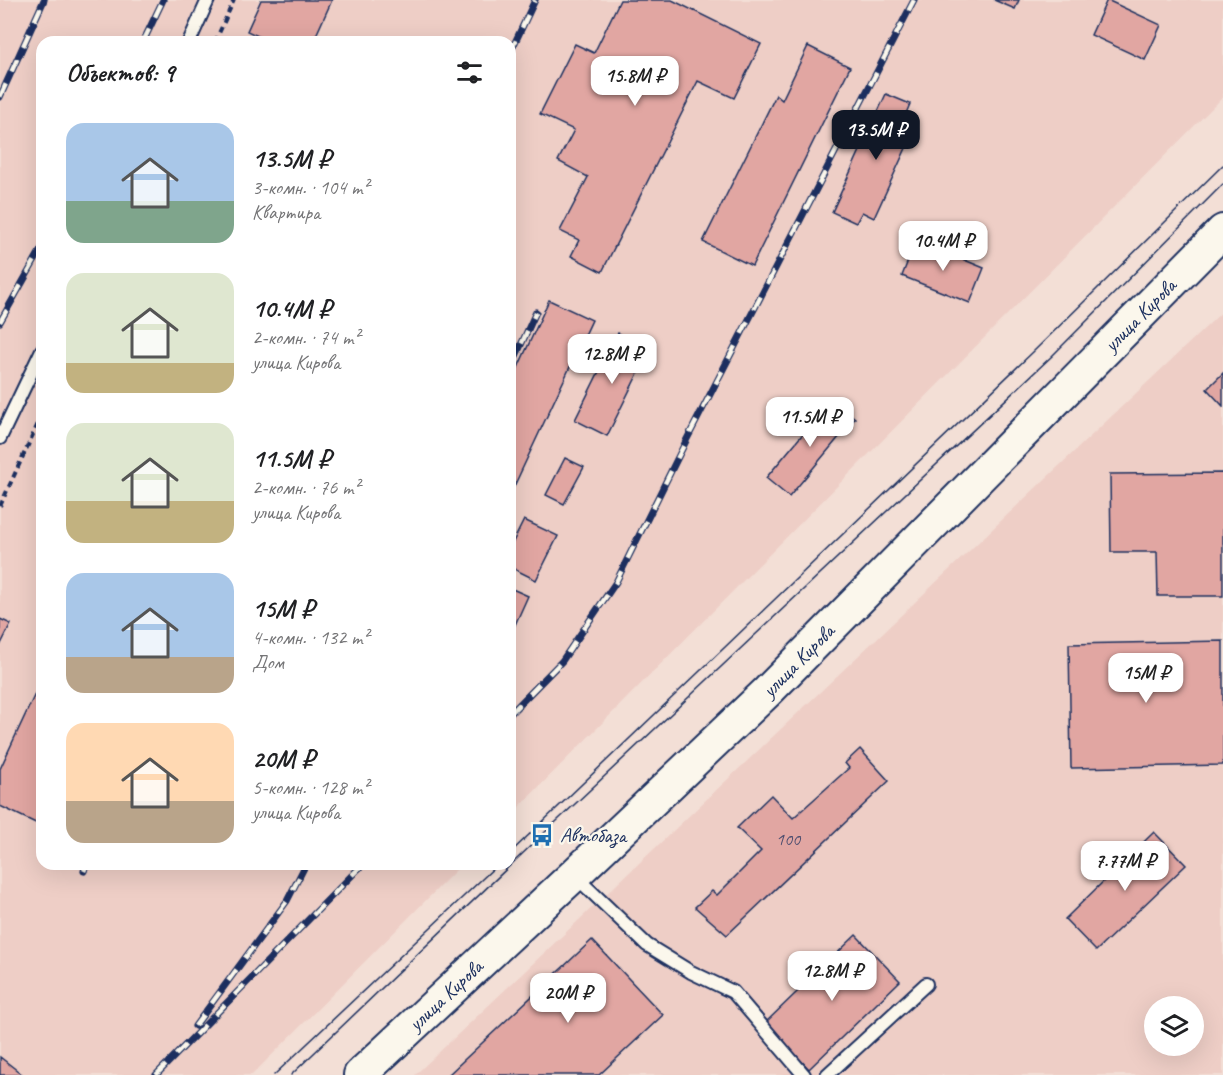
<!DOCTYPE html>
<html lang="ru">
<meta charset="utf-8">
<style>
:root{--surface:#fff;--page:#f2f2f2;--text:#202124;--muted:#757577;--accent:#111827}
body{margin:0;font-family:Caveat,sans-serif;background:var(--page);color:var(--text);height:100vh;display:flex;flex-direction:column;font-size:22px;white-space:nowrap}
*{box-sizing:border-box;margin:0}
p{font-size:20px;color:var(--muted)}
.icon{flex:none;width:33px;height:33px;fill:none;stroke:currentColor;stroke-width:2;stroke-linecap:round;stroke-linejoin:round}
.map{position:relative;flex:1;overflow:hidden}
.details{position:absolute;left:36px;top:36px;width:480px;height:834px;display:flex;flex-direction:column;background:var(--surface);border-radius:18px;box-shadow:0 6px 24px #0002}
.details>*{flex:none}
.fabs{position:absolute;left:1144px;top:996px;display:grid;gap:12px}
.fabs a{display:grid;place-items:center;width:60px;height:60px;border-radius:50%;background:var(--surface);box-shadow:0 6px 24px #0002;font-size:30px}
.price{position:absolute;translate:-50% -51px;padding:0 14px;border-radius:12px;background:#fff;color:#222;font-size:20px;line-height:39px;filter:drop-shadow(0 2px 3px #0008)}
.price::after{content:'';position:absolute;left:50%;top:36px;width:18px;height:14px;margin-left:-9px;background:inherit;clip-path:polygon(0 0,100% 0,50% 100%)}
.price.active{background:var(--accent);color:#fff}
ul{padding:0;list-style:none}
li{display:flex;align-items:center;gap:18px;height:150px;padding:0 30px}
li span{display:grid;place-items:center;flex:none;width:168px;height:120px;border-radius:18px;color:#555}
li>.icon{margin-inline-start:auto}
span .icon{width:72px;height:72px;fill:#fffc;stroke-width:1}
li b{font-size:26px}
h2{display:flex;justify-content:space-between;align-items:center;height:72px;padding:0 30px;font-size:26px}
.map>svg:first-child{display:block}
.built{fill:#eecec6;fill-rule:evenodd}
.building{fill:#e1a6a2;stroke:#1b2f5e;stroke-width:1.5}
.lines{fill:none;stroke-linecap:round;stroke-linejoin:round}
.service-casing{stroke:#1b2f5e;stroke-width:16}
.secondary-casing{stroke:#1b2f5e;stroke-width:36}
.path{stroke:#1b2f5e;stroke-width:4;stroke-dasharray:6 4.5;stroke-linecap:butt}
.service{stroke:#fbf7ec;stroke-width:12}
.secondary{stroke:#fbf7ec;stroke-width:32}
.tram{stroke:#1b2f5e;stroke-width:1.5}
.rail-casing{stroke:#1b2f5e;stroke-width:7}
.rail{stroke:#fbf7ec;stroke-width:4.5;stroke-dasharray:14;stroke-linecap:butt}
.labels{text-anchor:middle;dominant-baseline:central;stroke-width:4.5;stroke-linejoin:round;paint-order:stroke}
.number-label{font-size:18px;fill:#4c4d6f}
.street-label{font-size:21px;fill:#1b2f5e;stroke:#fbf7ec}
.poi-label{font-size:21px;fill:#1b2f5e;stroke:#fbf7ec;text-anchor:start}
</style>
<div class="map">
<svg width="1223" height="1075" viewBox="0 0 1223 1075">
<rect width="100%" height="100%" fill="#f3dfd6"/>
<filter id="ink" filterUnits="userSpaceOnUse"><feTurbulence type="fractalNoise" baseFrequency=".0167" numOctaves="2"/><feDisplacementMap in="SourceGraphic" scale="12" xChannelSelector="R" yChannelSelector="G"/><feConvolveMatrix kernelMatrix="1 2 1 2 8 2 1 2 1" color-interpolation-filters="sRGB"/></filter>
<g filter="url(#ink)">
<path class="built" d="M0 0H1223V97L510 816V42H42V864H462L252 1075H0Z
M1223 311V1075H415ZM1155 1006H1194V1046H1155Z"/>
<path class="building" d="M261 0H332L313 42H271L247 31Z
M620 0H672L761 44 734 98 698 81 602 272 571 256 579 240 560 231 588 177 558 161 574 130 540 114 575 44 594 53Z
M994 0H1019L1015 9Z
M1107 0 1161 25 1145 60 1091 35Z
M808 46 850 67 752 266 703 242 776 95 782 100Z
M886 94 910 104 904 118 917 124 874 218 862 212 856 223 832 212Z
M916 240 984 268 970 303 902 276Z
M549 300 592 320 510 495V385Z
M618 333 650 349 607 436 575 420Z
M1223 373V406L1207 389Z
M832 399 855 418 789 497 766 478Z
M565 458 584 467 564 504 546 495Z
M1223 473V596H1158L1157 552H1111L1110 474Z
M524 520 558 536 536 580 510 567V548Z
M510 588 528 596 510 636Z
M0 619 11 624 0 646Z
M1223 641V765L1071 768 1069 644Z
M42 679V826L0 806V769Z
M860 749 889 781 727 935 695 907 712 891 717 895 761 851 737 828 771 795 793 818 849 768 845 763Z
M1154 832 1186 865 1096 951 1065 919Z
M856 935 900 981 809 1069 765 1023Z
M592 940 663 1015 599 1075H448Z
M0 1057 23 1075H0Z"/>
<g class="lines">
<g class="service-casing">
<path id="service" d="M189 42 208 0
M0 438 42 350
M575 876 647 945 691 972 733 992 804 1075
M827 1075 926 984"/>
</g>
<g class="secondary-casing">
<g id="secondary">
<path id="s1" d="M360 1075 574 875 768 691 1223 231"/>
</g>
</g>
<path class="path" d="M215 42 234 0
M0 506 42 415"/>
<use href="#service" class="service"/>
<use href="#secondary" class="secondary"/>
<path class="tram" d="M510 853 1033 352 1223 165
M274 1075 498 864
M291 1075 542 835 1052 356 1223 184"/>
<g class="rail-casing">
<path id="rail" d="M143 42 163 0
M510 53 535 0
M0 97 44 0
M0 322 42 248
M510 369 536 312
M510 714 562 661 616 582 686 441 914 0
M84 871 87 864
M195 1026 287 901 306 864
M156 1075 363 864"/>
</g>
<use href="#rail" class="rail"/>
</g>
</g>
<defs>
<g id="bus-bare" transform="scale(1.8)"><path d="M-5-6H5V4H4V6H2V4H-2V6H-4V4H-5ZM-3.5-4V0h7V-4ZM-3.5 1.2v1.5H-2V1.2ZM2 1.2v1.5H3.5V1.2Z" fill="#1f6fb2" stroke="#fbf7ec" stroke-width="2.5" paint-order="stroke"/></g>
</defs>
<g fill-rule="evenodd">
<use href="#bus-bare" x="542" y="835"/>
</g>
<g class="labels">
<g class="number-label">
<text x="788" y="839">100</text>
</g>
<g class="street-label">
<text stroke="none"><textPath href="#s1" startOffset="1089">улица Кирова</textPath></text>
<text stroke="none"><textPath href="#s1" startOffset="603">улица Кирова</textPath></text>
<text stroke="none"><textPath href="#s1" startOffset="117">улица Кирова</textPath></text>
</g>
<g class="poi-label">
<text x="560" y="835">Автобаза</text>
</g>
</g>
</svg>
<div class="fabs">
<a><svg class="icon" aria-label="layers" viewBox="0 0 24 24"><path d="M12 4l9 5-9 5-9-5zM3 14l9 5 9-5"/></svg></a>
</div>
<b class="price" style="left:635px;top:107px">15.8M ₽</b>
<b class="price active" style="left:876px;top:161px">13.5M ₽</b>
<b class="price" style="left:943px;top:272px">10.4M ₽</b>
<b class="price" style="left:612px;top:385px">12.8M ₽</b>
<b class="price" style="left:810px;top:448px">11.5M ₽</b>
<b class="price" style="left:1146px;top:704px">15M ₽</b>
<b class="price" style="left:1125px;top:892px">7.77M ₽</b>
<b class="price" style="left:832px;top:1002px">12.8M ₽</b>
<b class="price" style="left:568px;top:1024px">20M ₽</b>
<section class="details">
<h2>Объектов: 9<svg class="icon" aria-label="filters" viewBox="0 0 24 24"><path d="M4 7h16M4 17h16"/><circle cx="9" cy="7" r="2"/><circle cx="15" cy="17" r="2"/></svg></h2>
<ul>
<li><span style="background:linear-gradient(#a9c7e8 65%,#7fa58c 0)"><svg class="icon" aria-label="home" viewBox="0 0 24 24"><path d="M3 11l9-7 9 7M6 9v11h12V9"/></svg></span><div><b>13.5M ₽</b><p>3-комн. · 104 m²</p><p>Квартира</p></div></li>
<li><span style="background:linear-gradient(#dfe7d0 75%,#c2b280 0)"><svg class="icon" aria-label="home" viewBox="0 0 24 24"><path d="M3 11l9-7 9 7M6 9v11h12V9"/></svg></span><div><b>10.4M ₽</b><p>2-комн. · 74 m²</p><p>улица Кирова</p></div></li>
<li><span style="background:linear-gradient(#dfe7d0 65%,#c2b280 0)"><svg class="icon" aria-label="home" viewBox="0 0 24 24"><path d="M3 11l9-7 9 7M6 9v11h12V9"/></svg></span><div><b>11.5M ₽</b><p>2-комн. · 76 m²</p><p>улица Кирова</p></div></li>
<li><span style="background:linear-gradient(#a9c7e8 70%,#b9a48a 0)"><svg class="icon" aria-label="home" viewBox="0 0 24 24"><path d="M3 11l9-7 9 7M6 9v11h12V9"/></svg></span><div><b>15M ₽</b><p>4-комн. · 132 m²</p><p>Дом</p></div></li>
<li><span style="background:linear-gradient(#ffd9b3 65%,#b9a48a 0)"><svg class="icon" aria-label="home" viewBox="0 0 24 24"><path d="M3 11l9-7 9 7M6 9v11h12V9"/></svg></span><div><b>20M ₽</b><p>5-комн. · 128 m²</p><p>улица Кирова</p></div></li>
</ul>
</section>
</div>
